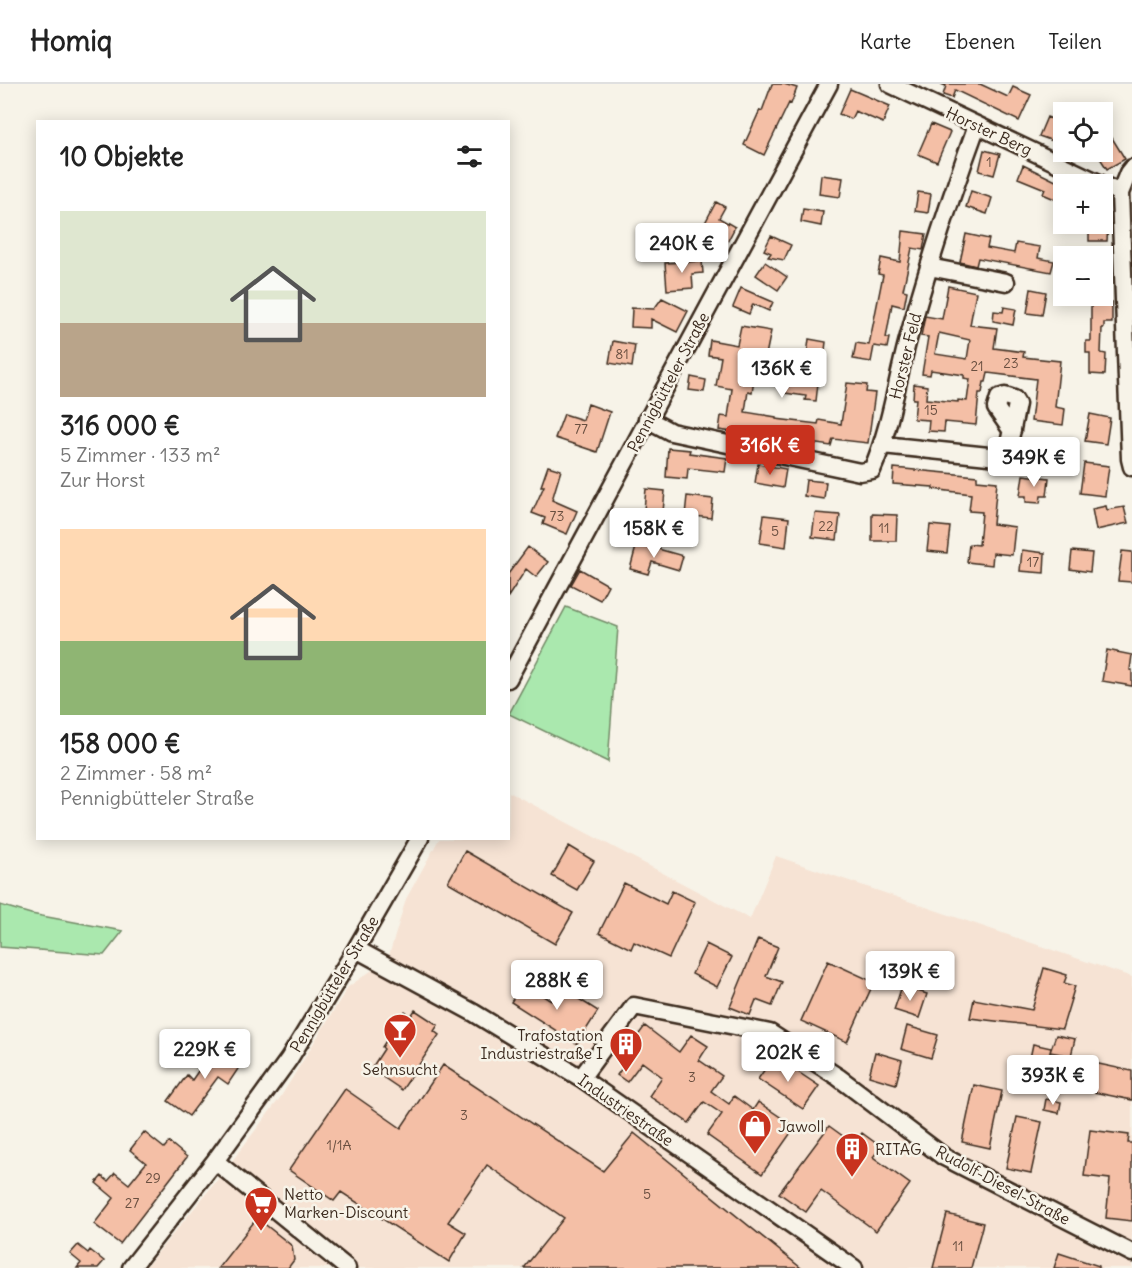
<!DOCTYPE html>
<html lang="de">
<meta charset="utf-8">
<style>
:root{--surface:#fff;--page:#f2f2f2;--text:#222;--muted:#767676;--line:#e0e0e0;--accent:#c8321e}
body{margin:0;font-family:Delius,sans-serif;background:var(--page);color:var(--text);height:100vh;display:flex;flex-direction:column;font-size:22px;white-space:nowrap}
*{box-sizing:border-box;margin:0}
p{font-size:20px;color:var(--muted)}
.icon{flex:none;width:33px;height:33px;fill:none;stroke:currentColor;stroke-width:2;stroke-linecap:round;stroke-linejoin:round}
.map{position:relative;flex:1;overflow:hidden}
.sheet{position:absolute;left:36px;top:36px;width:474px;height:720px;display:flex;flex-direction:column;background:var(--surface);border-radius:0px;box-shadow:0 3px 15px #0003}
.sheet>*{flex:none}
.tools{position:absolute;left:1053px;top:18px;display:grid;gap:12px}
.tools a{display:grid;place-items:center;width:60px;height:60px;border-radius:0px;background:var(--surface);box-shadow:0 3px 15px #0003;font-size:30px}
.price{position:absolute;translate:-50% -51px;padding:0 14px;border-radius:6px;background:#fff;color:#222;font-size:20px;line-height:39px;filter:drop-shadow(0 2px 3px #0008)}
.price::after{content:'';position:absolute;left:50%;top:36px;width:18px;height:14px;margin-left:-9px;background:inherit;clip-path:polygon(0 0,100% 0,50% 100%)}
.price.selected{background:var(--accent);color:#fff}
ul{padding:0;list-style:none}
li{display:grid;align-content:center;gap:12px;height:318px;padding:0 24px}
li span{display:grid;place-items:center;height:186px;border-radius:0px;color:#555}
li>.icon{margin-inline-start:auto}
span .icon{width:108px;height:108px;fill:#fffc;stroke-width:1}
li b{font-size:26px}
h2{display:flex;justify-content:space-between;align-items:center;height:72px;padding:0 24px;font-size:26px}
header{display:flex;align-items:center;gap:36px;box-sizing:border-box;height:84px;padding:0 30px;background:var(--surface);border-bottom:2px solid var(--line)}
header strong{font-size:28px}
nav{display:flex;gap:33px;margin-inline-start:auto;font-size:21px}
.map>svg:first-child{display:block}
.built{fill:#f6e3d4}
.green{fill:#aae8ae;stroke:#728966;stroke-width:1.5}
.building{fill:#f4bfa6;stroke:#3b2a1e;stroke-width:1.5;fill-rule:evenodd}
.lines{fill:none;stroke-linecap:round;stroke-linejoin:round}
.minor-casing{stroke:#3b2a1e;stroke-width:21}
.minor{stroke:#f7f3e8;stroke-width:16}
.labels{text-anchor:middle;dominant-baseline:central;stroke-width:5;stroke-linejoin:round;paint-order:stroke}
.number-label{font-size:14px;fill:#694f40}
.street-label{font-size:16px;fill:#3b2a1e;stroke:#f7f3e8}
.poi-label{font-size:16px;fill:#3b2a1e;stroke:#f7f3e8;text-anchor:start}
</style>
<header>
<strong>Homiq</strong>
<nav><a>Karte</a><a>Ebenen</a><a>Teilen</a></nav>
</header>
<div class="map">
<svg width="1132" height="1184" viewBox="0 0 1132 1184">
<rect width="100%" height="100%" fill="#f7f3e8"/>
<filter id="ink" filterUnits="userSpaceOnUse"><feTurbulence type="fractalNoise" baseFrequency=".0167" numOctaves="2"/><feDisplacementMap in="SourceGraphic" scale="12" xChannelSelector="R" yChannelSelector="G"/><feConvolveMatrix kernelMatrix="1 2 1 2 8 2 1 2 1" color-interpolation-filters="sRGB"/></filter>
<g filter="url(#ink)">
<path class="built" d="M509 708 750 835 776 772 1132 893V1184H145L219 1094 280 1014 348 903 388 875 406 815 439 755 508 754Z"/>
<path class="green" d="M566 523 618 543 608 678 509 630Z
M0 821 31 830 123 847 104 871 0 863Z"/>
<path class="building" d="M772 0H784L797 4 791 20 789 19 764 71 744 61 760 26 762 27Z
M941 0H980L1008 13 1013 3 1031 11 1019 37 955 6 952 14 943 11 946 2Z
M850 5 890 22 883 39 855 27 851 35 839 30Z
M1047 33 1064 40V61L1039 52Z
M931 40 950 48 937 78 918 70Z
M1109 49 1125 75 1107 85 1096 68H1102V52Z
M984 66 1000 70 994 91 979 87Z
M1023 81 1064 101V119L1043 110 1045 105 1018 94Z
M821 91 843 94 840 113 819 110Z
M971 107 992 114 987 130 966 123Z
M918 108 931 110 928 129 915 127Z
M716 118 725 123 719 134 735 143 722 168 697 154Z
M803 125 823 128 821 142 801 138Z
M1089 140H1108L1107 157H1089Z
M903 147 926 150 923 166 912 164 903 206 907 207 904 223 892 220 886 254H889L887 264 874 262 871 278 853 275 856 259 869 261 883 191 878 190 881 174 900 178Z
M966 150 989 155 987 164 1014 169 1016 159 1040 163 1038 174 1054 177 1051 188 978 174 976 182 960 178Z
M771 152 791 161 784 176 768 173 771 169 764 166Z
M702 177 703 189 692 190 693 204 667 206 665 179Z
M765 178 787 193 778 206 756 191Z
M948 202 976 208 970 241 997 244 994 264 1024 268 1023 273 1060 277 1055 323 1065 325 1063 341 1031 337 1036 295 988 289 986 298H984L982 309H979L976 341 945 338 944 348 928 347 929 336 914 335 916 315H913L914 300 927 302 926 315 958 318V316L967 317 970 295 964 294V291L931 286 930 291 922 290 928 253 921 252 925 232 942 235ZM939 249 970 256 967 275 935 270Z
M741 204 773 218 769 227 753 220 749 230 733 223Z
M1031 205 1046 208 1042 231 1027 229Z
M1091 212H1105V218H1112V239H1104V244H1102L1101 269 1106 270 1105 291 1090 290V269H1086V257H1091Z
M662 214 688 227 677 248 651 235V244L631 243 632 225 630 224 654 225Z
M1004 223 1016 225 1013 241 993 237 994 227 1003 228Z
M741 242 771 247 766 271 758 269 752 308 748 307 745 328 776 333V335L818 340 819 336 841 340 847 299 867 301 866 308 875 309 868 359 833 355 831 362 719 346 721 332 728 333 732 305 716 302 721 273 708 271 710 256 737 261Z
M809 255 826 258 824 274 810 272 807 298 818 299 816 317 805 316 806 312 785 309 787 291 794 292 797 270 807 271Z
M613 257 635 261 632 283 609 279Z
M691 293 706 296 704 308 689 306Z
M588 320 610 328 597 368 555 354 564 330 583 336Z
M1090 330 1110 334 1106 360 1085 357Z
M668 364 690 366 689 369 727 374 725 388 688 384 687 395 666 393Z
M1084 379 1109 382 1105 412 1080 409Z
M758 380 786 385 783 404 755 399Z
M548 382 561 386 552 416 577 427 567 450 543 440 545 434 532 429 544 402H541Z
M894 384 977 392V396L997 398 993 440 1015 443 1012 471 993 469 992 481 967 478 969 460 979 461 982 428 969 427 971 410 933 405V403L893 400Z
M1023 391 1049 394 1047 412H1041L1040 419 1026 418V412H1020Z
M806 396 826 398 824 415 804 412Z
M646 405 665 407 663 428 644 426Z
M687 412 713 415 711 434 685 431Z
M1106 422 1107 426 1124 423 1128 439 1096 446 1092 425Z
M815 429 840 431 837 456 812 453Z
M872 430 897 431 896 457H872Z
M764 431 789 434 786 463 760 459Z
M930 441 950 443 947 469 927 467Z
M637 459 683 472 679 486 652 478 648 490 630 485Z
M528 463 548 478 536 493 526 485 508 513V490Z
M1022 466 1045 469 1044 489 1020 487Z
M1072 467 1092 469 1090 488 1070 485Z
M1122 467 1132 468V498L1118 497Z
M580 485 608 501 600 516 571 501Z
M1107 566 1132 571 1130 586H1132V602L1102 597Z
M569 762 594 777 577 806 552 792Z
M465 767 573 829 555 860 448 798Z
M624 799 666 820 672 807 695 818 669 874 634 858 631 865 599 849Z
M758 855 778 863 766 892 782 898 772 922 756 916 750 931 730 923Z
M706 860 732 873 717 903 692 890Z
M828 877 874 898 847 958 801 937Z
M1044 884 1067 891 1064 899 1075 902 1062 945 970 934 974 915 1032 926Z
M523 899 551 917 560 903 598 927 577 960 511 918Z
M902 902 927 910 919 934 894 926Z
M415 926 438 941 434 947 439 951 402 1006 371 985 384 965 382 963 405 928 411 932Z
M645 942 679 968 691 951 708 962 699 976 722 992 711 1007 729 1020 734 1012 753 1026 758 1018 795 1043 762 1090 707 1051 722 1030 704 1018 689 1039 649 1012 662 993 642 978 627 998 617 991 632 970 627 966Z
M907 942 938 951 931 974 901 965Z
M1056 951 1075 955 1071 972 1050 968Z
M1033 960 1051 964 1044 997 1026 993Z
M216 961 242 979 228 1000 218 993 189 1032 168 1017 187 991 192 996Z
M875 968 902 976 896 1000 869 992Z
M774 972 819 1002 803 1025 758 995Z
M1094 979 1132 987V1016L1088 1007Z
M443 981 603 1087 634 1049 801 1184H524L564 1134 487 1081 448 1138 466 1149 449 1178 341 1108 334 1117 289 1086 345 1005 401 1044Z
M974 1001 1002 1007 990 1064 962 1058Z
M1046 1015 1061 1018 1059 1029 1044 1026Z
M1017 1033 1042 1038 1031 1089 1006 1084Z
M829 1042 854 1060 862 1049 881 1063 873 1073 910 1100 876 1147 821 1107 806 1128 779 1109Z
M1090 1046 1129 1051 1128 1059H1132V1137L1106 1134 1110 1095 1084 1092Z
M144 1048 164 1064 169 1058 187 1073 120 1160 94 1140 114 1114 96 1099 102 1092 108 1097 115 1089 129 1100 146 1079 130 1066Z
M947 1130 983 1139 971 1184H933Z
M257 1134 292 1162 294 1176 288 1184H218Z
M78 1161 88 1169 90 1166 104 1177 98 1184H77L81 1179 70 1170Z
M1059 1169 1099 1182V1184H1054Z"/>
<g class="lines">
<g class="minor-casing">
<path id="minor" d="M890 0 1120 109
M1132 84 1128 89 1120 109 1130 375 1132 383
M929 183 1006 198
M647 335 671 348 860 388 872 386C890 345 896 301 907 259 927 185 951 112 977 41
M883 361 998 373 1008 365 1017 320 1014 315 1005 312 999 314 996 324 1012 347
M508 595 829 0
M356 865 474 929 581 994 854 1184
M581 994 634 922 770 949 838 993 944 1073 1132 1169
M215 1077 347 1184
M131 1184 215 1077 289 975 356 865 420 754"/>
</g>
<use href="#minor" class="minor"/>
</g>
</g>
<defs>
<g id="bar-pin" transform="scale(1.725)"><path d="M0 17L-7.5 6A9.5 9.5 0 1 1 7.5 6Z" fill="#c8321e" stroke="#f7f3e8"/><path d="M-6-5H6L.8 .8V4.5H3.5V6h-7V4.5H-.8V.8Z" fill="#fff"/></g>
<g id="building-pin" transform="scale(1.725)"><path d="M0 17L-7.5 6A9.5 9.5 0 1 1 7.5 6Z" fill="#c8321e" stroke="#f7f3e8"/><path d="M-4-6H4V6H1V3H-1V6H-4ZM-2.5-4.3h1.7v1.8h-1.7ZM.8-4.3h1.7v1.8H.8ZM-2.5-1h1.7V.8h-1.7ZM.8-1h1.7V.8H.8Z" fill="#fff"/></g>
<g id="shop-pin" transform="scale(1.725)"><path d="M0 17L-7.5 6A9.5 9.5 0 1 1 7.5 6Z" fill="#c8321e" stroke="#f7f3e8"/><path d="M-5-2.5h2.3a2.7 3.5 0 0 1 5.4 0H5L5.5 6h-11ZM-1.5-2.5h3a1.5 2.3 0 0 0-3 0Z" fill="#fff"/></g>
<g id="supermarket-pin" transform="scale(1.725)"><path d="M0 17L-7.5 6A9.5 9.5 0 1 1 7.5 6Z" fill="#c8321e" stroke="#f7f3e8"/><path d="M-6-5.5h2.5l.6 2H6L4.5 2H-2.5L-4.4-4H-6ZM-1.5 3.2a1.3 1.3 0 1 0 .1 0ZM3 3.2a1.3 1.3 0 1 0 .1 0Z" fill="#fff"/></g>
</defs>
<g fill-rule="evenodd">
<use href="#bar-pin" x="400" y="946"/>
<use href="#building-pin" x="626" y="960"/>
<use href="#shop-pin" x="755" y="1042"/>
<use href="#building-pin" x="852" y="1065"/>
<use href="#supermarket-pin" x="261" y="1119"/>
</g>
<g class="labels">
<g class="number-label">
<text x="989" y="78">1</text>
<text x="622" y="270">81</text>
<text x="1011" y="279">23</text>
<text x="977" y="282">21</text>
<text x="931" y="326">15</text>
<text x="581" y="345">77</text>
<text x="557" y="432">73</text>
<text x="826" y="442">22</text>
<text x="884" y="444">11</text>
<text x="775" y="447">5</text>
<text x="1033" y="478">17</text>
<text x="692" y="993">3</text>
<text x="464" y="1031">3</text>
<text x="339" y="1061">1/1A</text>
<text x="153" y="1094">29</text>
<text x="647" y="1110">5</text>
<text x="132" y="1119">27</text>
<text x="958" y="1162">11</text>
</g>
<g class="street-label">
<text transform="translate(989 47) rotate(25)">Horster Berg</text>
<text transform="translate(905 272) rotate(-76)">Horster Feld</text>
<text transform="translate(668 298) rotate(-62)">Pennigbütteler Straße</text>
<text transform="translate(334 900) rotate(-59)">Pennigbütteler Straße</text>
<text transform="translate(626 1026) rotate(35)">Industriestraße</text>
<text transform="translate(1003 1101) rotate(28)">Rudolf-Diesel-Straße</text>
</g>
<g class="poi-label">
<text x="603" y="951" text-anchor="end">Trafostation<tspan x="603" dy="18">Industriestraße I</tspan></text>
<text x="400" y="985" text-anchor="middle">Sehnsucht</text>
<text x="778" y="1042">Jawoll</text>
<text x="875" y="1065">RITAG</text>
<text x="284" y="1110">Netto<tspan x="284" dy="18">Marken-Discount</tspan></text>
</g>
</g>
</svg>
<div class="tools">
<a><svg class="icon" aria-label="locate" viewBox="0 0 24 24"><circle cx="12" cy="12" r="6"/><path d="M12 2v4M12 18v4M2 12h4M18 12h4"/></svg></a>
<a>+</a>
<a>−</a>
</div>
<b class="price" style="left:682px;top:190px">240K €</b>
<b class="price" style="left:782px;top:315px">136K €</b>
<b class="price selected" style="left:770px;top:392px">316K €</b>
<b class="price" style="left:1034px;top:404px">349K €</b>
<b class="price" style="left:654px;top:475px">158K €</b>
<b class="price" style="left:910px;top:918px">139K €</b>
<b class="price" style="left:557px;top:927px">288K €</b>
<b class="price" style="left:205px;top:996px">229K €</b>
<b class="price" style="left:788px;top:999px">202K €</b>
<b class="price" style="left:1053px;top:1022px">393K €</b>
<section class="sheet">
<h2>10 Objekte<svg class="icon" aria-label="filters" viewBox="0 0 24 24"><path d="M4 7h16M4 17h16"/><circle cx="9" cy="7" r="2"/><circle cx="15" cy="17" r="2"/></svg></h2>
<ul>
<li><span style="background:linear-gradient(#dfe7d0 60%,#b9a48a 0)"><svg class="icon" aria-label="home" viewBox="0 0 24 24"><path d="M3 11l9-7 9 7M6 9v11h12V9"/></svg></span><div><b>316 000 €</b><p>5 Zimmer · 133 m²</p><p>Zur Horst</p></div></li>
<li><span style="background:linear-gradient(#ffd9b3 60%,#8fb573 0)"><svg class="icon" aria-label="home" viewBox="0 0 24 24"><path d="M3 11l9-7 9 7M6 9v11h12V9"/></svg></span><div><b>158 000 €</b><p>2 Zimmer · 58 m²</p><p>Pennigbütteler Straße</p></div></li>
</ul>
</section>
</div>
